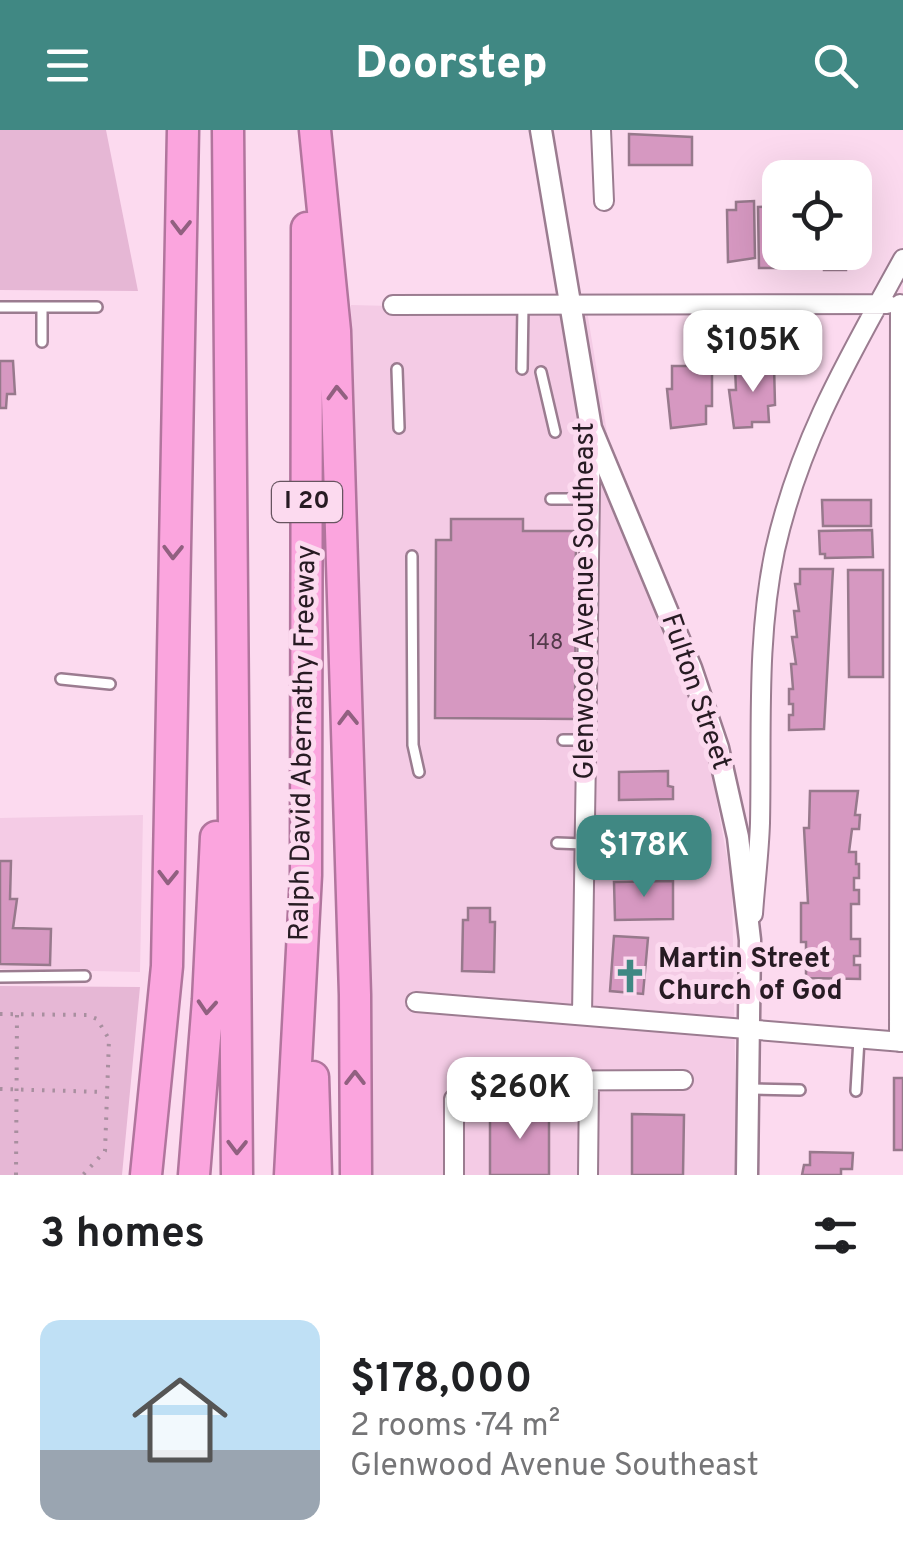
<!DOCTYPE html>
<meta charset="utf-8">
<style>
:root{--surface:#fff;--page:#f6f6f6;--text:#202124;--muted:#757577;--line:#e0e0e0;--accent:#408883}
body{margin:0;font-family:Overpass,sans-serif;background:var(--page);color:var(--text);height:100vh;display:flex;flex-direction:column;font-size:38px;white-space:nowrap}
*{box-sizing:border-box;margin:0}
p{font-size:32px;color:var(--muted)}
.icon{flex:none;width:55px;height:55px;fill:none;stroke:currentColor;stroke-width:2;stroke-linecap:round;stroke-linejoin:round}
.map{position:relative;height:1045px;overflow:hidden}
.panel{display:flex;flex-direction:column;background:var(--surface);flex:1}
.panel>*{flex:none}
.controls{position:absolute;left:762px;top:30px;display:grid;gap:20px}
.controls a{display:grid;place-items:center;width:110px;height:110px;border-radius:20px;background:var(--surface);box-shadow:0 10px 40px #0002;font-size:50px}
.price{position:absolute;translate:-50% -85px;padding:0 22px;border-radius:20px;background:#fff;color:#222;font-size:32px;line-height:65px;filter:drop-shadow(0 2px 5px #0008)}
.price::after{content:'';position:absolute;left:50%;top:60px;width:30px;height:22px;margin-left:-15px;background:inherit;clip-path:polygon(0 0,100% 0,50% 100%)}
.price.current{background:var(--accent);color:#fff}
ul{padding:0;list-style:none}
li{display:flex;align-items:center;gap:30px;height:250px;padding:0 40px}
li+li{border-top:2px solid var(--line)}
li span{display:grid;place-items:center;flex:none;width:280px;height:200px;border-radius:20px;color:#555}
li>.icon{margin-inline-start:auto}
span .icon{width:120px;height:120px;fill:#fffc;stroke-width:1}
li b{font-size:42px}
h2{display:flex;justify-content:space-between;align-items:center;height:120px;padding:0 40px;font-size:42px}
header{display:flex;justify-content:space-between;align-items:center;height:130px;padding:0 40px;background:var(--accent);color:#fff;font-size:45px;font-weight:800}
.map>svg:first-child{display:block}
.built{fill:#f4cbe5}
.green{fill:#e6b7d5}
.building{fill:#d698c1;stroke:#97798c;stroke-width:2.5}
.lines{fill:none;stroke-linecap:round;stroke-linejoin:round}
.service-casing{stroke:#9b7c90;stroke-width:14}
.minor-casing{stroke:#9b7c90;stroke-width:22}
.tertiary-casing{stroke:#9b7c90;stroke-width:25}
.motorway-casing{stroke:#b1759d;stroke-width:35}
.path{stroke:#a88f9f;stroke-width:4;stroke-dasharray:2.5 8;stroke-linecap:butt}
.service{stroke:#fff;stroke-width:9}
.minor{stroke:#fff;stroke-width:18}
.tertiary{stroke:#fff;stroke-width:20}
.motorway{stroke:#fba5de;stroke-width:30}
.oneway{stroke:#916080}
.labels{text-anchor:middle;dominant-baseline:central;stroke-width:10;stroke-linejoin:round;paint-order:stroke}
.number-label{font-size:22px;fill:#533a4a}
.shield{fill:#fcdaef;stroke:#675460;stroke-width:2.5}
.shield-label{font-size:25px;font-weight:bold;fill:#271b23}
.street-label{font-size:28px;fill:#271b23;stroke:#fcdaef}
.poi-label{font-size:28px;font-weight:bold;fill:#271b23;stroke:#fcdaef;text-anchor:start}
</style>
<header><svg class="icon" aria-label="menu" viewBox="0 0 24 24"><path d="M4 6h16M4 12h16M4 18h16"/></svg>Doorstep<svg class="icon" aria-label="search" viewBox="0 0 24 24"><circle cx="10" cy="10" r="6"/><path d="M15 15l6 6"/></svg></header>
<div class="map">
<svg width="903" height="1045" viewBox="0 0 903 1045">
<rect width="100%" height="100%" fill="#fcdaef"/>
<path class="built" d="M351 175 587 181 620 381 699 573 732 755 737 1045H363Z
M143 685 140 842 0 839V688Z"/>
<path class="green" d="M0 0H106L138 161 0 160Z
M0 856 140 857 122 1045H0Z"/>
<path class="building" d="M629 4 692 7V35H629Z
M754 71 755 128 728 132 727 80H736V72Z
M780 76V122H786L787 138H759L758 77Z
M793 122H820V136L793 137Z
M824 122H846V140H824Z
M0 231H13L15 264H7L6 278H0Z
M774 235 775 275 768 276 769 292H752V297L734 298 729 260H736L735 237Z
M672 236H712V276H706V294L671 298 667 259H672Z
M822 370H871V396H823Z
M451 389H523V401H576L575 589 435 588 436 410H451Z
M872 400 873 427 825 428V424H820L819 401Z
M800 439H833L824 599 789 600V585H793V574H789V559H793L791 534H796L792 507H797L794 481H799L795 454H800Z
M848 440H883V547H849Z
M668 641V656L673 657V669L619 670V642Z
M810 661H858L855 685H860L859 699H852L849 722H856V734H859V748H854V760H859V774H851V809H860V826H854V835H860V849L806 848V812H801V773H808L804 698H809Z
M0 731H11L10 769H17L13 798 51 799 50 835 0 834Z
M673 751V789L615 790 614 752Z
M468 778H490V792H495L494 842 462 841 463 790H468Z
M614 806 648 808 643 864 610 861Z
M894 948H903V1020H894Z
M490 979H549V1045H490Z
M632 984 684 985 683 1045H632Z
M810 1022 853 1023 852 1039H841V1045H802L804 1035H810Z"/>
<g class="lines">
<g class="service-casing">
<path id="service" d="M0 177H97
M42 177V212
M397 239 399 298
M522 239 523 175
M541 242 555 302
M551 369H590
M412 426 413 615 419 642
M61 549 110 554
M563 610H585
M557 713 584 714
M0 847 85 846
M750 959 800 960
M856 961 859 909"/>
</g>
<g class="minor-casing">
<path id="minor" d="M601 0 604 71
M393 175 887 174
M753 784C755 754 759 724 760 693 762 602 756 510 775 420 800 309 849 227 903 129
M416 872 903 912
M582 885 591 299
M899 912 900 174
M454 1045V969L473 951 683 950
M588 1045 589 950"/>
</g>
<g class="tertiary-casing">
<path id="tertiary" d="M541 0 591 298 691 538 718 618 738 707 750 810 747 1045"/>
</g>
<g class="motorway-casing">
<path id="motorway" d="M228 0 237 1045
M315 0 335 201 355 865 356 1045
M313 947 316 1045
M146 1045 167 836 183 0
M194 1045 208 870 216 707
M290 1045 306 745 307 98"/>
</g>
<path class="path" d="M0 884 87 885 97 889 109 909 105 1021 83 1045
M0 959 105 962
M16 1045 17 884"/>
<use href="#service" class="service"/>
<use href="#minor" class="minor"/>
<use href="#tertiary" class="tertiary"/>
<use href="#motorway" class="motorway"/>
</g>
<defs><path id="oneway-chevron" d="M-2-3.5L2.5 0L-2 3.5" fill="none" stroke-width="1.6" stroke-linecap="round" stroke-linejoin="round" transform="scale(2.5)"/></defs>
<g class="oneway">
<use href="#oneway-chevron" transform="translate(181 97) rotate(91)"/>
<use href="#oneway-chevron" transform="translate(337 263) rotate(-92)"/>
<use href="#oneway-chevron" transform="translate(173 422) rotate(91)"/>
<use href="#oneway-chevron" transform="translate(348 588) rotate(-91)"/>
<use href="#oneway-chevron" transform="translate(168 747) rotate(91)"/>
<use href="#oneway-chevron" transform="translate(207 877) rotate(94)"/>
<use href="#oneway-chevron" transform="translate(355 948) rotate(-90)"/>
<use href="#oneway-chevron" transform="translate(237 1017) rotate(91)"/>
</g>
<defs>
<g id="church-bare" transform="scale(2.7)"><path d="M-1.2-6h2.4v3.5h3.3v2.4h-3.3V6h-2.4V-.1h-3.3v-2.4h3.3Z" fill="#408883" stroke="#fcdaef" stroke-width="2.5" paint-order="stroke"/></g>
</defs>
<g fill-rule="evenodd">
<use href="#church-bare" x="630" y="846"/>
</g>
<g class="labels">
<g class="number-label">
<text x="546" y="513">148</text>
</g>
<rect class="shield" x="272" y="352" width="70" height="40" rx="8"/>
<g class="shield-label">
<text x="307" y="372">I 20</text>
</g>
<g class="street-label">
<text transform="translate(586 471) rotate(-90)">Glenwood Avenue Southeast</text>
<text transform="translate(695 562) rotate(71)">Fulton Street</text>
<text transform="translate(304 613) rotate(-89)">Ralph David Abernathy Freeway</text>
</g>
<g class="poi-label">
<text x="658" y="830">Martin Street<tspan x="658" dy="32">Church of God</tspan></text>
</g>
</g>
</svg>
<div class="controls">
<a><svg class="icon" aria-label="locate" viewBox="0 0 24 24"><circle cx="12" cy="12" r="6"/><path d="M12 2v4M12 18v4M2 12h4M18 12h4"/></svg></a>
</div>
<b class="price" style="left:753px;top:265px">$105K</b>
<b class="price current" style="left:644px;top:770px">$178K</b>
<b class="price" style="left:520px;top:1012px">$260K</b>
</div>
<section class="panel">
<h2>3 homes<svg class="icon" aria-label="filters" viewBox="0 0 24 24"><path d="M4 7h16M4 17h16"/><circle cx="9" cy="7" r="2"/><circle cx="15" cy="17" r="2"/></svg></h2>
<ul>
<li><span style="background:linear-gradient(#bfe0f5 65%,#9aa5b1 0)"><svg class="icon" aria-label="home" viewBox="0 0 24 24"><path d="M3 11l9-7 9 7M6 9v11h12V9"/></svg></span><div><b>$178,000</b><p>2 rooms · 74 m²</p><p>Glenwood Avenue Southeast</p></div></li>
</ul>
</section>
